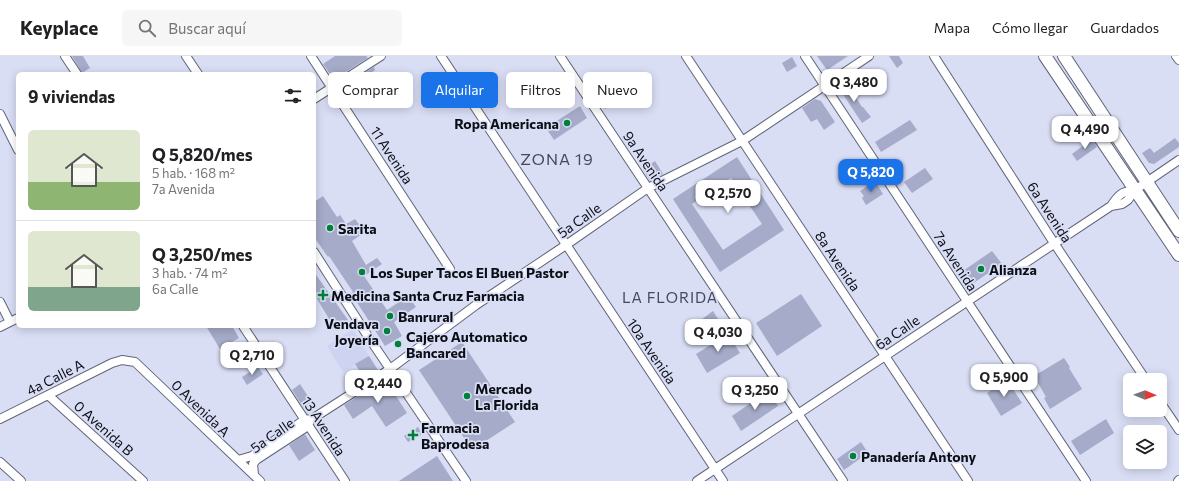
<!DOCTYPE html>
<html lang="es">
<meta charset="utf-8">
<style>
:root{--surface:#fff;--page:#f6f6f6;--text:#202124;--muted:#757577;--line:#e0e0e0;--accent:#1a73e8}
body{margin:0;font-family:Commissioner,sans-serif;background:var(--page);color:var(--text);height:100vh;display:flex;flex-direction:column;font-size:15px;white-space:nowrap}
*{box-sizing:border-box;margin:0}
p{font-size:13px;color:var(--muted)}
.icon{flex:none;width:22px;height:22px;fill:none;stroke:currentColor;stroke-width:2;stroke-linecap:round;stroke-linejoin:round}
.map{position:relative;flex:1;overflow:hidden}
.drawer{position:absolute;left:16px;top:16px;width:300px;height:256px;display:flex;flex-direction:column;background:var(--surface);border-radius:6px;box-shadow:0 2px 10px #0003}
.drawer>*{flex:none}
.hud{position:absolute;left:328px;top:16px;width:380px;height:36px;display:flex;gap:8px}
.needle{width:26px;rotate:91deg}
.controls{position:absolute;left:1123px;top:317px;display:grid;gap:8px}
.controls a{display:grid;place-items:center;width:44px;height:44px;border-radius:6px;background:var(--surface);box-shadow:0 2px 10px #0003;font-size:20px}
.price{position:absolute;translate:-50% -34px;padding:0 9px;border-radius:8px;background:#fff;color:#222;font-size:13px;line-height:26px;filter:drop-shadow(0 1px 2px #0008)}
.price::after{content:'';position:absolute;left:50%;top:24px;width:12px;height:9px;margin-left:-6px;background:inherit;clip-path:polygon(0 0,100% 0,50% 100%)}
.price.on{background:var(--accent);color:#fff}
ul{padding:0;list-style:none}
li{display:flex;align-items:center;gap:12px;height:100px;padding:0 12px}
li+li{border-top:1px solid var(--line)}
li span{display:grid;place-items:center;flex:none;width:112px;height:80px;border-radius:6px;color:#555}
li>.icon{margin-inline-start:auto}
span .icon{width:48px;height:48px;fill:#fffc;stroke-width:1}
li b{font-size:17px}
h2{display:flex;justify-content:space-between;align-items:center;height:48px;padding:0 12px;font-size:17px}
.pill{padding:0 14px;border-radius:6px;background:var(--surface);box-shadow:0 2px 10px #0003;font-size:14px;line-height:36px}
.pill.on{background:var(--accent);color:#fff}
header{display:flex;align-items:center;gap:24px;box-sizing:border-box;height:56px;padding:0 20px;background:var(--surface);border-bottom:1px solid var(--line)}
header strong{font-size:19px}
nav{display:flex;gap:22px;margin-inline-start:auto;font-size:14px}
.search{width:280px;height:36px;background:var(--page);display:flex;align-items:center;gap:10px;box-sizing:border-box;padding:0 14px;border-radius:6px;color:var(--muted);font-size:15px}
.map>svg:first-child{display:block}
.built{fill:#cdd3f1}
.building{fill:#a5abc8;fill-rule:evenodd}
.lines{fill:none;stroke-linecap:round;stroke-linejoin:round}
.street-casing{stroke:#616579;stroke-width:10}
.secondary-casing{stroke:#616579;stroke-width:14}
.street{stroke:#fff;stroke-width:8}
.secondary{stroke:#fff;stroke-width:12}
.poi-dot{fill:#00813b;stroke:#d9def5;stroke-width:1.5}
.labels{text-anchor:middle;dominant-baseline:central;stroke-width:3.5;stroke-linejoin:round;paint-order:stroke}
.poi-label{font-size:14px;font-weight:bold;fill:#0c0e15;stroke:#d9def5;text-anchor:start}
.street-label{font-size:14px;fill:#0c0e15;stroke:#d9def5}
.neighbourhood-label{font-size:15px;letter-spacing:1px;fill:#464a5d;stroke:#d9def5}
.quarter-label{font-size:16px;letter-spacing:1px;fill:#464a5d;stroke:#d9def5}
</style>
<header>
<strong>Keyplace</strong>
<div class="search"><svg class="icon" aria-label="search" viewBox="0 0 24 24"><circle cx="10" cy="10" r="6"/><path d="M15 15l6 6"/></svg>Buscar aquí</div>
<nav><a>Mapa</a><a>Cómo llegar</a><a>Guardados</a></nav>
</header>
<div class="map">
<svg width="1179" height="425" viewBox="0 0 1179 425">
<rect width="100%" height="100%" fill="#d9def5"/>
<path class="built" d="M353 273 369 300 343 316 327 290Z"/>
<path class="building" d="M72 0H83L90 12 82 17Z
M335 0H366L368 2 341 19 339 16 332 21 323 8Z
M817 0H848L827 14Z
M889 0H899L903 7 897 12Z
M792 1 797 10 787 16 782 7Z
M374 11 375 14 367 20 373 29 356 40 347 28Z
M846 26 862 51H863L871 61 862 67 838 31Z
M607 36 614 47 605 53 598 42Z
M815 43 821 45 835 66 824 74 817 63 811 66 802 52Z
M580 50 587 62 554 84 546 72Z
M910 64 917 74 881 96 875 86Z
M1175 82 1179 87V91L1154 108 1149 107 1142 97 1150 92 1154 97Z
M1092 83 1097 91 1077 105 1072 98Z
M737 101 784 174 720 216 673 143ZM731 122 762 168 723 194 692 148Z
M655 105 663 118 650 125 643 113Z
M925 112 933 123 912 137 904 126Z
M875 125 883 138 866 149 862 142 864 140 860 135Z
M323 140 337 161 340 159 346 168 355 163 365 176 352 185 366 209 377 202 382 208 364 220 387 254 408 240 416 251 394 266 402 280 385 290 351 237 353 236 329 200 328 201 314 181V146Z
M992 195 1002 208 969 230 960 217Z
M314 216 348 264 331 274 324 263 328 261 314 238Z
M801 238 822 270 777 300 756 267Z
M713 255 718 263 696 279 690 272Z
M206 270H232L239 282 220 293Z
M728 278 740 297 707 317 696 298Z
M462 286 515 366 472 394 419 314Z
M369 300 378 314 365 323 355 308Z
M1064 302 1070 311 1069 312 1082 333 1050 353 1044 342 1046 341 1034 320Z
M258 311 263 318 247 329 242 321Z
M385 323 407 357 386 371 372 350 353 363 344 349Z
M1007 324 1022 347 1001 360 987 337Z
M300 328 315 351 307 357 292 334Z
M768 335 778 350 741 375 732 360Z
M1106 363 1114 377 1080 399 1071 385Z
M418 371 422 378 408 386 404 380Z
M305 378 315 394 299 405 289 389Z
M861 386 868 397 844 414 837 403Z
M437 400 453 425H399Z"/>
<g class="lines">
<g class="street-casing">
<path id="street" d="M65 0 77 18
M186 0 198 18
M311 0 450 213
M441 0 723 425
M560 0 843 425
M686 0 968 425
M805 0 1086 425
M934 0 1054 187 1146 324
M1176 0 1179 4
M314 43 381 0
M0 58 18 94
M1111 150 1122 148 1128 144 1135 134 1179 104
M314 196 369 282 466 425
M0 246 10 266
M243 270 345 425
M0 271 18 262
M48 339 143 425
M1160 346 1179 374
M0 363 112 307 122 304 135 306 260 425
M238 404 252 400 304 364 312 363 390 313 476 249 566 189 648 132 742 85 869 0
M0 406 21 425
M254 419 253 408 256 404 308 370 310 365
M697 425 1111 150C1119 138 1121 136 1135 134
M1178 425 1179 424"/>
</g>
<g class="secondary-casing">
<path id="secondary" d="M1045 0 1179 199
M1064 0 1179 175"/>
</g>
<use href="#street" class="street"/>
<use href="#secondary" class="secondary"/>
</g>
<g class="poi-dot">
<circle cx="567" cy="67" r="4"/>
<circle cx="330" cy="172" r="4"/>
<circle cx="981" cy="213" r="4"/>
<circle cx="362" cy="216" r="4"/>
<path d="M321 233h4v4h4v4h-4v4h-4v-4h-4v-4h4z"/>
<circle cx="390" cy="260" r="4"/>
<circle cx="387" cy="275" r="4"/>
<circle cx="398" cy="288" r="4"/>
<circle cx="467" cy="340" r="4"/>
<path d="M411 373h4v4h4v4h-4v4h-4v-4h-4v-4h4z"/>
<circle cx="853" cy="400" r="4"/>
</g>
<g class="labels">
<g class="poi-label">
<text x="559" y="67" text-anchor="end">Ropa Americana</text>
<text x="338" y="172">Sarita</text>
<text x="989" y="213">Alianza</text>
<text x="370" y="216">Los Super Tacos El Buen Pastor</text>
<text x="331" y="239">Medicina Santa Cruz Farmacia</text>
<text x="398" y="260">Banrural</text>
<text x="379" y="267" text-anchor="end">Vendava<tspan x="379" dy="16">Joyería</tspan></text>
<text x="406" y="280">Cajero Automatico<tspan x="406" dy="16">Bancared</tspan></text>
<text x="475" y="332">Mercado<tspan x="475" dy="16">La Florida</tspan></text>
<text x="421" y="371">Farmacia<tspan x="421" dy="16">Baprodesa</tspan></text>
<text x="861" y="400">Panadería Antony</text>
</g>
<g class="street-label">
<text transform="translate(392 99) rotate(57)">11 Avenida</text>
<text transform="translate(646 105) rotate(56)">9a Avenida</text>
<text transform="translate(1050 156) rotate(57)">6a Avenida</text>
<text transform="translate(579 164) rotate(-35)">5a Calle</text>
<text transform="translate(838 205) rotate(56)">8a Avenida</text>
<text transform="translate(956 205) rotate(57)">7a Avenida</text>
<text transform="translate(897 276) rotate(-34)">6a Calle</text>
<text transform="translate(652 295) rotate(56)">10a Avenida</text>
<text transform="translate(55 321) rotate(-27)">4a Calle A</text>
<text transform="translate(201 352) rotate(44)">0 Avenida A</text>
<text transform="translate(324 370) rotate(57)">13 Avenida</text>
<text transform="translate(104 372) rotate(42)">0 Avenida B</text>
<text transform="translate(272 379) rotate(-35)">5a Calle</text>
</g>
<g class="neighbourhood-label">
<text x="670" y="241">LA FLORIDA</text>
</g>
<g class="quarter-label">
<text x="557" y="102">ZONA 19</text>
</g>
</g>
</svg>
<div class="controls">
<a><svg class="needle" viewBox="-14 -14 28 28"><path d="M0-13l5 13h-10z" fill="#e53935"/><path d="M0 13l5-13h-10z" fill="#757577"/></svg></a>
<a><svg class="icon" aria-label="layers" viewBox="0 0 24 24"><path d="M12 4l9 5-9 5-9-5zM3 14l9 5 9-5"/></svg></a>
</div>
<b class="price" style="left:854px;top:47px">Q 3,480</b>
<b class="price" style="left:1085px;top:94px">Q 4,490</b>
<b class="price on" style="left:871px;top:137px">Q 5,820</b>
<b class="price" style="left:728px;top:158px">Q 2,570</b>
<b class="price" style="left:718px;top:297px">Q 4,030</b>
<b class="price" style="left:252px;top:320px">Q 2,710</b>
<b class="price" style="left:1004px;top:342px">Q 5,900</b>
<b class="price" style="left:378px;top:348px">Q 2,440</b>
<b class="price" style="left:755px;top:355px">Q 3,250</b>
<div class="hud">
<a class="pill">Comprar</a>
<a class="pill on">Alquilar</a>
<a class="pill">Filtros</a>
<a class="pill">Nuevo</a>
</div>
<section class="drawer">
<h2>9 viviendas<svg class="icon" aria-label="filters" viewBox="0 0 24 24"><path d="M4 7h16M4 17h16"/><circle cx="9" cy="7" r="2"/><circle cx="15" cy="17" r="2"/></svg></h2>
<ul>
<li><span style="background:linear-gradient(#dfe7d0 65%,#8fb573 0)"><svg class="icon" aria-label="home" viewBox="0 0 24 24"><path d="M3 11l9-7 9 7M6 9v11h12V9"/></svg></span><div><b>Q 5,820/mes</b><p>5 hab. · 168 m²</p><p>7a Avenida</p></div></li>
<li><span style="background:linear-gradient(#dfe7d0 70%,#7fa58c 0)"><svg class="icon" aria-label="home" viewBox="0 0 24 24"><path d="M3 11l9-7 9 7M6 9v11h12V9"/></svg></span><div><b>Q 3,250/mes</b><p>3 hab. · 74 m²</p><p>6a Calle</p></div></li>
</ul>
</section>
</div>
